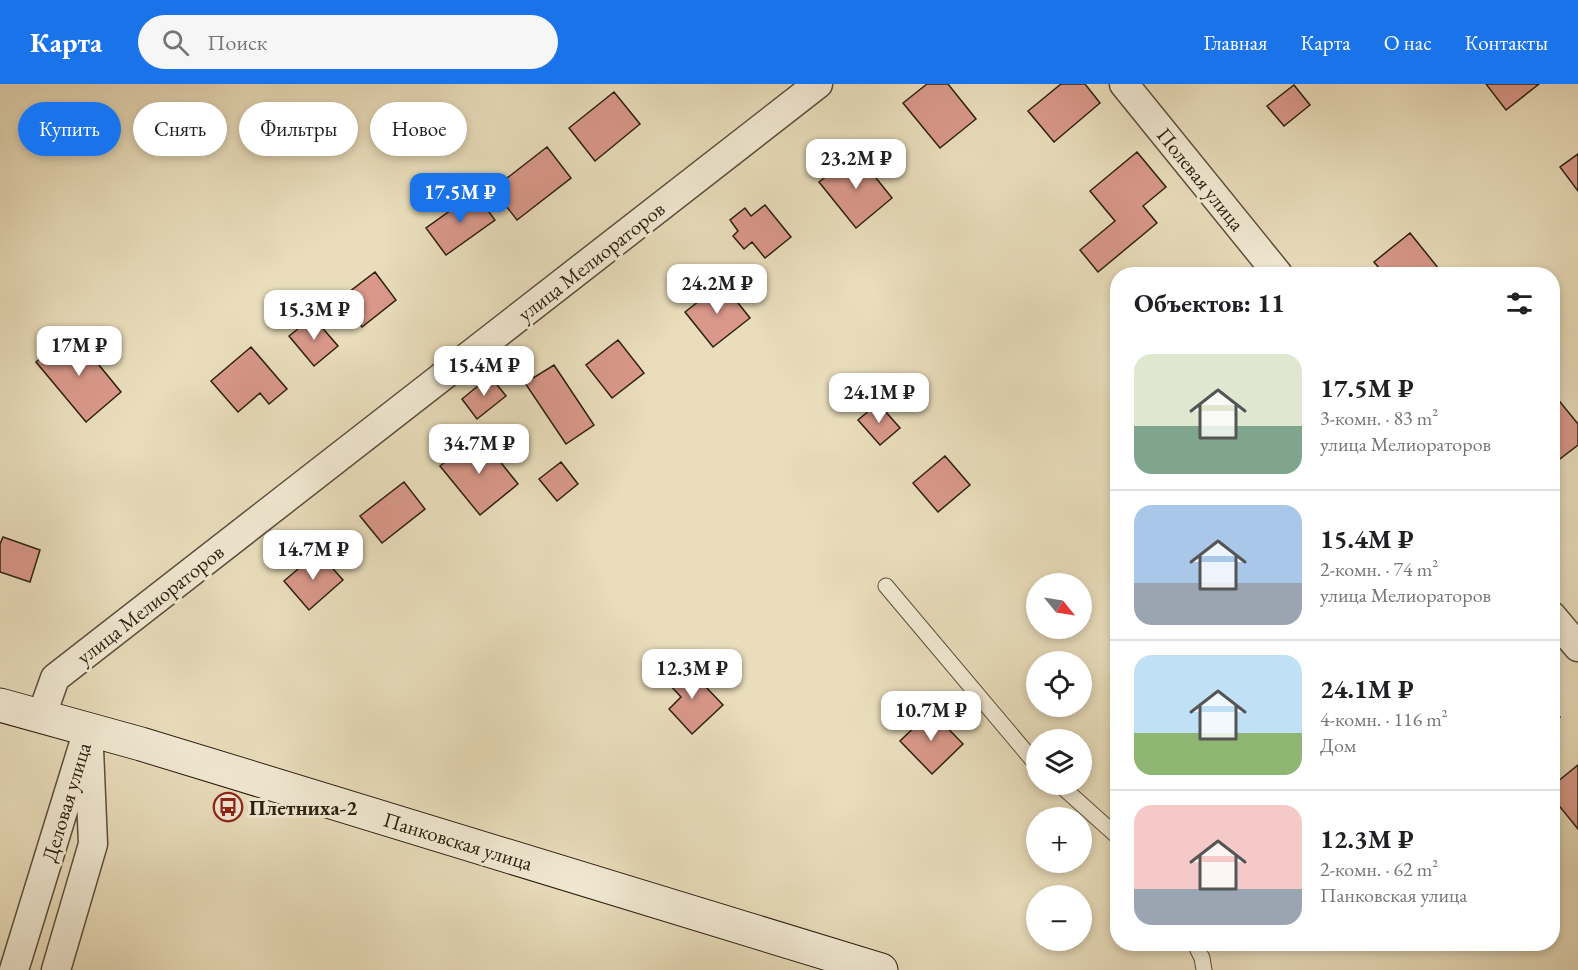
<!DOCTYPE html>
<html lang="ru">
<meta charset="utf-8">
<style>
:root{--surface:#fff;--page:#f6f6f6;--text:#202124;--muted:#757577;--line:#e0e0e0;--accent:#1a73e8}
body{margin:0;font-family:"EB Garamond",serif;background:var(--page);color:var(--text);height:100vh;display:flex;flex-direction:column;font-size:22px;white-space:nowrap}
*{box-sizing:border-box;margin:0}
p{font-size:20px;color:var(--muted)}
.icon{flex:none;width:33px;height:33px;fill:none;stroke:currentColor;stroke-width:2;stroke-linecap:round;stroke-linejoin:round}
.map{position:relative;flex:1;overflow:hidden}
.details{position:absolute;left:1110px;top:183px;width:450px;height:684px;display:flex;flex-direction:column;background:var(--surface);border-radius:24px;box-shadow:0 3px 9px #0003}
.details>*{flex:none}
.top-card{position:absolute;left:18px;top:18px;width:570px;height:54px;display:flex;gap:12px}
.needle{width:39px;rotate:120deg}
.fabs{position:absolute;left:1026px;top:489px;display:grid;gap:12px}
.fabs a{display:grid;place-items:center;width:66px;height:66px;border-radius:50%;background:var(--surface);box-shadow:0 3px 9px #0003;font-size:30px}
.price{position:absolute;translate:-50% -51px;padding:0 14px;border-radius:12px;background:#fff;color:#222;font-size:20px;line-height:39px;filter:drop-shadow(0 2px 3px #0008)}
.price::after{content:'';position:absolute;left:50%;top:36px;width:18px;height:14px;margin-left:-9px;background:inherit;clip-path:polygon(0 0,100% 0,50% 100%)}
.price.active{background:var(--accent);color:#fff}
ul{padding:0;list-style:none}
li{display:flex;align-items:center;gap:18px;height:150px;padding:0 24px}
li+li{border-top:2px solid var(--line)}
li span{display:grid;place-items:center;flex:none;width:168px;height:120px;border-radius:18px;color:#555}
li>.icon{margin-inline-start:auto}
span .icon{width:72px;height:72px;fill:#fffc;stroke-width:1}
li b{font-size:26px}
h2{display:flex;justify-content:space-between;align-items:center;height:72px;padding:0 24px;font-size:26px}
.pill{padding:0 21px;border-radius:27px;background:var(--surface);box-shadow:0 3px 9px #0003;font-size:21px;line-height:54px}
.pill.active{background:var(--accent);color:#fff}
header{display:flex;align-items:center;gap:36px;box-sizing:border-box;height:84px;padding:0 30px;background:var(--accent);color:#fff}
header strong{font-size:28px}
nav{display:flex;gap:33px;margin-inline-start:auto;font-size:21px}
.search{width:420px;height:54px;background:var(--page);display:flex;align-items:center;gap:15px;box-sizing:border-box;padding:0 21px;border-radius:33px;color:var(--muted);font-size:22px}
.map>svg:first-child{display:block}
.building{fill:#d99889;stroke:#2c2011;stroke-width:1.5}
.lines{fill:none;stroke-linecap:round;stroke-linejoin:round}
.lane-casing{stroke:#5b4f3c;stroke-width:17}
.street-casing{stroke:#5b4f3c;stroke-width:31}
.secondary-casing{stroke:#2c2011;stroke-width:35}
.lane{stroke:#f1e9d3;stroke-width:15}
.street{stroke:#f1e9d3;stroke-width:28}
.secondary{stroke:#f1e9d3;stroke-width:33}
.labels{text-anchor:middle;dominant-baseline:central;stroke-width:6;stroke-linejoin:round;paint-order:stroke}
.street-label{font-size:21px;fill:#2c2011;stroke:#f1e9d3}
.poi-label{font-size:21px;font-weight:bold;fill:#2c2011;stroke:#f1e9d3;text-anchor:start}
</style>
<header>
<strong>Карта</strong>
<div class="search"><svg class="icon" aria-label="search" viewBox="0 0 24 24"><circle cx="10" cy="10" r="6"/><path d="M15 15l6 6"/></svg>Поиск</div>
<nav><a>Главная</a><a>Карта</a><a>О нас</a><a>Контакты</a></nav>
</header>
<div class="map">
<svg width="1578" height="886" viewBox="0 0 1578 886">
<rect width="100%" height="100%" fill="#e9ddbb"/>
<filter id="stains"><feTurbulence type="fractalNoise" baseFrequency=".00333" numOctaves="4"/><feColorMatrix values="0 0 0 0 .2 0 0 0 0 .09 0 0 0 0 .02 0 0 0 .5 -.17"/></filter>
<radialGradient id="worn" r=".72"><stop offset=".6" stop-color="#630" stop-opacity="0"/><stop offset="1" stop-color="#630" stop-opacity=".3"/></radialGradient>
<path class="building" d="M927 0H948L976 35 940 64 903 19Z
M1061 0H1085L1100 19 1054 58 1028 27Z
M1486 0H1539L1506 26Z
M1294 1 1310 21 1284 42 1267 22Z
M614 8 640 40 595 77 569 44Z
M547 63 571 94 517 136 493 105Z
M1137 68 1166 103 1143 122 1157 139 1098 188 1080 166 1115 137 1090 107Z
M856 69 892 114 856 144 819 98Z
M1578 70V107L1560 83Z
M475 109 495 136 446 171 426 144Z
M765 121 791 153 765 174 752 158 744 165 733 152 738 147 730 136 745 124 751 132Z
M1410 149 1443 190H1384L1374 178Z
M375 188 396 216 362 243 340 215Z
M722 199 750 234 713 263 685 228Z
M313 233 338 262 314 282 289 252Z
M72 248 121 308 86 338 36 278Z
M618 256 644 289 612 314 586 281Z
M251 263 287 305 269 320 260 309 238 328 211 297Z
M554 281 594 341 566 360 525 299Z
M490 292 506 312 477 335 462 315Z
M1552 308 1578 340V361L1552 381Z
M878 319 900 344 880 361 858 336Z
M479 351 518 400 480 431 440 382Z
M945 372 970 401 938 428 913 399Z
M561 378 578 400 557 417 539 395Z
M404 398 425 425 382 459 360 432Z
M3 453 40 466 30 498 0 488V460Z
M318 468 343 496 309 526 284 497Z
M684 580 723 621 692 650 669 625 681 613 667 598Z
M1552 623 1560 633 1552 639Z
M931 627 963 660 932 690 900 657Z
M1578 681V745L1552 713V702Z"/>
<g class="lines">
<g class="lane-casing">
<path id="lane" d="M886 502 1036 680
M1059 700 1118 753
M1195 860 1202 874 1204 886"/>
</g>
<g class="street-casing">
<path id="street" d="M1124 0 1278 190
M1552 532 1578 563
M41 633 55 594 818 0
M14 886 88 646
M56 886 93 760 89 665"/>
</g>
<g class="secondary-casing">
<path id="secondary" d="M0 621 141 660 881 886"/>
</g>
<use href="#lane" class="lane"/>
<use href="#street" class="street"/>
<use href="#secondary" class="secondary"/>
</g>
<defs>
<g id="bus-ring" transform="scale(1.5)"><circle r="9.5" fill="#f1e9d3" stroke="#8f2418" stroke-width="1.5"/><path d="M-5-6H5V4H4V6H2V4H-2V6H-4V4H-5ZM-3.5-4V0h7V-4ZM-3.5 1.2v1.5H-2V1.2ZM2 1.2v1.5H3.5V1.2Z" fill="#8f2418"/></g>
</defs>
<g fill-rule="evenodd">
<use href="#bus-ring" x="228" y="723"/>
</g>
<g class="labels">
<g class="street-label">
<text transform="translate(1201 95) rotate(51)">Полевая улица</text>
<text transform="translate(591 177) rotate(-38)">улица Мелиораторов</text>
<text transform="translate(150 520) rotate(-38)">улица Мелиораторов</text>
<text transform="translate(66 718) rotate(-73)">Деловая улица</text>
<text transform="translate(458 757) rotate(17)">Панковская улица</text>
</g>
<g class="poi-label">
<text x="249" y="723">Плетниха-2</text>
</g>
</g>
<rect width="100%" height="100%" filter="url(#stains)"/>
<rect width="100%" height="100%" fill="url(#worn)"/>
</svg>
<div class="fabs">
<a><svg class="needle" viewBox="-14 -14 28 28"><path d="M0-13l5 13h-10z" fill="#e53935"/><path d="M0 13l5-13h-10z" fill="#757577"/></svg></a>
<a><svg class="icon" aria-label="locate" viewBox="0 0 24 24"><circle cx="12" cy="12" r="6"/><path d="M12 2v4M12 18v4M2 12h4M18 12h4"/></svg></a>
<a><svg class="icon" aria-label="layers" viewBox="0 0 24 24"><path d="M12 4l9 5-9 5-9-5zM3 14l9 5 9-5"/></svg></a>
<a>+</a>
<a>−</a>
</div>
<b class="price" style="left:856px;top:106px">23.2M ₽</b>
<b class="price active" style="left:460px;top:140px">17.5M ₽</b>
<b class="price" style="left:717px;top:231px">24.2M ₽</b>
<b class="price" style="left:314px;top:257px">15.3M ₽</b>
<b class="price" style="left:79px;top:293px">17M ₽</b>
<b class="price" style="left:484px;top:313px">15.4M ₽</b>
<b class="price" style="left:879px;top:340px">24.1M ₽</b>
<b class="price" style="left:479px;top:391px">34.7M ₽</b>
<b class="price" style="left:313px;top:497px">14.7M ₽</b>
<b class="price" style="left:692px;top:616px">12.3M ₽</b>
<b class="price" style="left:931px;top:658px">10.7M ₽</b>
<div class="top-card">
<a class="pill active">Купить</a>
<a class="pill">Снять</a>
<a class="pill">Фильтры</a>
<a class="pill">Новое</a>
</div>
<section class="details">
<h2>Объектов: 11<svg class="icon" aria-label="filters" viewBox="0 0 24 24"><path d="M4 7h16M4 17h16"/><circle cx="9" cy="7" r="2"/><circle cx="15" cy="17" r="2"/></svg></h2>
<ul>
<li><span style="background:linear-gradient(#dfe7d0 60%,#7fa58c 0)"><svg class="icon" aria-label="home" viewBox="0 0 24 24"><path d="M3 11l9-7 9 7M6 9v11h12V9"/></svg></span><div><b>17.5M ₽</b><p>3-комн. · 83 m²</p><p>улица Мелиораторов</p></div></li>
<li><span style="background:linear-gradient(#a9c7e8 65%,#9aa5b1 0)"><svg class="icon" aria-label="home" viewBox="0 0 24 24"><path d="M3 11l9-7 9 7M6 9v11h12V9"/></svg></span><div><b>15.4M ₽</b><p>2-комн. · 74 m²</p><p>улица Мелиораторов</p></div></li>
<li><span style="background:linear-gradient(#bfe0f5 65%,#8fb573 0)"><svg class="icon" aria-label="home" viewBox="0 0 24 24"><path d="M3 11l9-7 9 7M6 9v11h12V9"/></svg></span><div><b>24.1M ₽</b><p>4-комн. · 116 m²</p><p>Дом</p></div></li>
<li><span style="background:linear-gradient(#f6c9c9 70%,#9aa5b1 0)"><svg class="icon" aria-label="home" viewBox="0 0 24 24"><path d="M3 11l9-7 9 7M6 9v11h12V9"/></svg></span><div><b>12.3M ₽</b><p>2-комн. · 62 m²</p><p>Панковская улица</p></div></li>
</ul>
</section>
</div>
